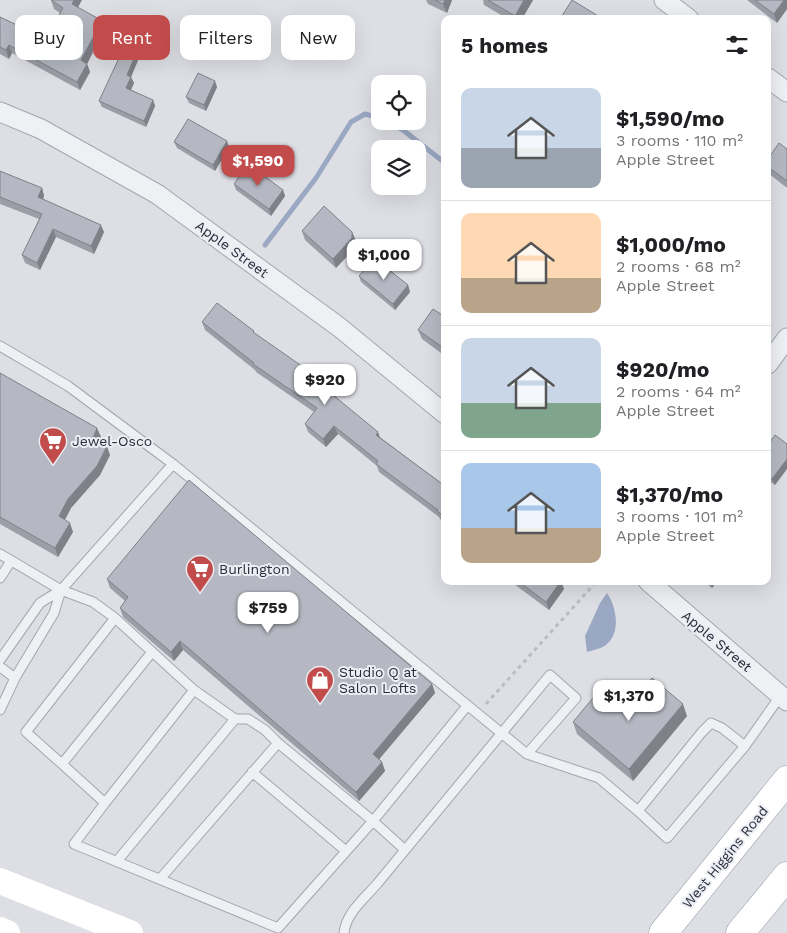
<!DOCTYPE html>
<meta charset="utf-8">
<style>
:root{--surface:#fff;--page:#f2f2f2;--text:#202124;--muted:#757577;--line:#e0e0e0;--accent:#c14c4b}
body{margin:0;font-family:"Work Sans",sans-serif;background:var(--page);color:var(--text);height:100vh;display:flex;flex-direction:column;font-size:19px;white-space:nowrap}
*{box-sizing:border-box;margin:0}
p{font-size:16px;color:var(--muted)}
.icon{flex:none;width:28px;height:28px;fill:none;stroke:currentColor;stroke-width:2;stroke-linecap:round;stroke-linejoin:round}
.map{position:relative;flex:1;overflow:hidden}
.drawer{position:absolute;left:441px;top:15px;width:330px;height:570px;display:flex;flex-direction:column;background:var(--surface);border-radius:10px;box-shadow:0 5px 20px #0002}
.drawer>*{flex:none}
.hud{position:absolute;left:15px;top:15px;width:351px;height:45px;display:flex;gap:10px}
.buttons{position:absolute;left:371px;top:75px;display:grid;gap:10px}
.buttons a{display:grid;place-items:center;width:55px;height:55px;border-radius:10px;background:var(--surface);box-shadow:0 5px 20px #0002;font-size:25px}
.price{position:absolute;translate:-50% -42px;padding:0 11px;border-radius:10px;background:#fff;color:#222;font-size:16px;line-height:32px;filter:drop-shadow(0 1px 2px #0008)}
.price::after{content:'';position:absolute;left:50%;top:30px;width:15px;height:11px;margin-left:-8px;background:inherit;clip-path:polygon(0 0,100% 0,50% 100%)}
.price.on{background:var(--accent);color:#fff}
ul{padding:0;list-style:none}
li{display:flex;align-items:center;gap:15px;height:125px;padding:0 20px}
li+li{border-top:1px solid var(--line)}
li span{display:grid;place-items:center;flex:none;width:140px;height:100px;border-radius:10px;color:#555}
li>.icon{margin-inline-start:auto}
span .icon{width:60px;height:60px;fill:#fffc;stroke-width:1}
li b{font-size:21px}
h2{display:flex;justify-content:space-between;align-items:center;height:60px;padding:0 20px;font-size:21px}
.pill{padding:0 18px;border-radius:10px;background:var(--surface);box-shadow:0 5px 20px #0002;font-size:18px;line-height:45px}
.pill.on{background:var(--accent);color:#fff}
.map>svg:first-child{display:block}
.water{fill:#9ba8c3}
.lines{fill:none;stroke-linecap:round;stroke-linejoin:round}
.stream{stroke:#9ba8c3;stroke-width:5}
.lane-casing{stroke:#a3a6af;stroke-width:11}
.street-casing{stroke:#a3a6af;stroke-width:21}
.primary-casing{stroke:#9da2b0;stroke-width:29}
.path{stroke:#bbbdc4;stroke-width:3;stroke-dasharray:4 4;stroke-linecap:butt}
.lane{stroke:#eff0f4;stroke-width:9}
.street{stroke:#eff0f4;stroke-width:19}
.secondary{stroke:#fff;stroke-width:26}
.primary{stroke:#fff;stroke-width:28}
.wall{fill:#9c9ea7}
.shaded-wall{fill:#7f8188}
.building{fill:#b5b8c2;stroke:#7f8188}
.labels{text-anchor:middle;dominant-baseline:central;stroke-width:4;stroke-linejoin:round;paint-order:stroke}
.street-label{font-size:14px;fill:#282c3b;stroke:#eceef3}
.poi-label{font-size:14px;fill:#282c3b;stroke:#eceef3;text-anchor:start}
</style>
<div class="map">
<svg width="787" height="933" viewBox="0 0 787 933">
<rect width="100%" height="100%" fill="#dddfe5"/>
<path class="water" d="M607 593C617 608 621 633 606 645 601 649 592 650 587 652L585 636 600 603Z"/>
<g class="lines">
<path class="stream" d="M386 121 403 130 445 163
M265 245 316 178 351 122 365 114 380 118"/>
<g class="lane-casing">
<path id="lane" d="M0 346 68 386 173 464 527 754 599 778 638 811 667 838 745 746 781 695
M0 554 61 590 93 602 115 618 26 732 62 764 105 803 74 844 278 928 373 821 405 850
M0 578 11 561
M0 660 40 603 61 590 173 464
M0 667 15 678
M0 710 15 678 54 613 61 590
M278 743 373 821 467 706
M62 764 152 652
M252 772 346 851
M105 803 194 690 115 618
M638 811 702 732 711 723 722 728 745 746
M117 861 235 719 194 690
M160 879 278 743 265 730 248 719H235
M344 933C346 913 364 899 377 884L501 734 550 675 576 698 527 754"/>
</g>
<g class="street-casing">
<path id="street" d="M664 0 689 19
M768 78 787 92
M0 112 41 129 157 194 339 327 445 414
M768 364 787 338
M648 581 787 701"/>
</g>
<g class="primary-casing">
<path id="primary" d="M663 933 787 780
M740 933 787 876"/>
</g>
<path class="path" d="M486 704 597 581"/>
<use href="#lane" class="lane"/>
<use href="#street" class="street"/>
<path class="secondary" d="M0 881 130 933
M0 930 7 933"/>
<use href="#primary" class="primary"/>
</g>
<path class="wall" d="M51 0 78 7 111 33 104 47 97 44 87 64 90 72 80 90 12 53 9 59 0 54V17L46 39 60 13 54 9Z
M426 0H452L447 13 428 4Z
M483 0H533L522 19H508L484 5Z
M747 0H787V9L777 23Z
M144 35 146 41 131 77 134 83 131 90 153 100 155 106 146 127 102 107 99 101Z
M217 87 206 111 189 103 186 97Z
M174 142 229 147 215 171 177 148Z
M787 149V188L768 173V159Z
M0 171 42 188 44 196 43 199 104 232 94 254 56 237 40 270 25 263 22 255 39 219 0 204Z
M234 184 283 190 285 196 271 216 236 190Z
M302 231 352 232 356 241V247L336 268 305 240Z
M359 276 408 285 410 292 395 310 361 282Z
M445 317V356L422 339 418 330Z
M202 322 254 331V333L319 378 321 385 381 438 445 486V523L440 519 439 517 379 472 377 466 338 434 326 447 308 432 305 424 314 412 256 372 255 370 205 330Z
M0 373 101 437 99 441 110 455 100 475 71 508 65 520 73 532 58 557 0 524Z
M768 445 775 485 768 480Z
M107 579 432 684 435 693 379 759 382 762 385 771 359 801 183 650 174 661 123 617 120 608 125 601 110 588Z
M510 581H561L564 589 549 610Z
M703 581H717L712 588Z
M623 713 687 716 633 781 577 734 573 722Z"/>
<path class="shaded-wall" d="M74 0H82L75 13 72 4Z
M445 0H452L447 13 443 4Z
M524 0H533L522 19H516L515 16Z
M784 0H787V9L777 23 774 14Z
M108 24 111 33 104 47 101 38Z
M144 35 146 41 131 77 134 83 129 94 126 88 127 75Z
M94 36 97 44 87 64 90 72 80 90 77 82 81 60Z
M9 45 12 53 9 59 6 50Z
M215 81 217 87 206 111 204 105Z
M153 100 155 106 146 127 144 121Z
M227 141 229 147 215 171 213 165Z
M42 188 44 196 41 205 38 197Z
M283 190 285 196 271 216 269 209Z
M101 225 104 232 94 254 91 246Z
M53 229 56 237 40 270 37 263Z
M352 232 356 241V247L336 268 333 259Z
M408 285 410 292 395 310 393 304Z
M319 378 322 386 316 381Z
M334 426 338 434 326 447 323 439Z
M97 428 101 437 96 447 93 438Z
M378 432 381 440 376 435Z
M107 446 110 455 100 475 71 508 62 525 59 516 68 499Z
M787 459V469L775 485 772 479Z
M70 523 73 532 58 557 55 548Z
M561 581 564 589 549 610 546 602Z
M710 581H717L712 588Z
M180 641 183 650 174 661 171 652Z
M432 684 435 693 376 763 373 754Z
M683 704 687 716 633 781 629 769Z
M382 762 385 771 359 801 356 792Z"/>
<path class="building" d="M51 0H74L72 4 108 24 101 38 94 36 81 60 87 64 77 82 9 45 6 50 0 47V17L46 39 63 8Z
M435 0H445L443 4Z
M488 0H524L515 16Z
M572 0 603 19H560Z
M755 0H784L774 14Z
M512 14 520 19H509Z
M132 30 144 35 127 75 131 77 126 88 153 100 144 121 99 101Z
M198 73 215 81 204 105 186 97Z
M188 119 227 141 213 165 174 142Z
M779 143 787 149V181L768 167V159Z
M248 164 283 190 269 209 234 184Z
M0 171 42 188 38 197 101 225 91 246 53 229 37 263 22 255 42 214 0 197Z
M324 206 352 232V238L333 259 302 231Z
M374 258 408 285 393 304 359 276Z
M217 303 254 331 253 332 319 378 316 381 378 432 376 435 445 486V517L437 511 438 510 376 464 378 461 334 426 323 439 305 424 317 408 253 364 254 363 202 322Z
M433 309 445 317V349L418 330Z
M0 373 97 428 93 438 107 446 97 466 68 499 59 516 70 523 55 548 0 517Z
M775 435 787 444V459L772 479 768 476V445Z
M189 480 432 684 373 754 382 762 356 792 180 641 171 652 120 608 128 597 107 579Z
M518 581H561L546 602Z
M652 678 683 704 629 769 573 722 598 692 623 713Z"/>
<defs>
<g id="supermarket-pin" transform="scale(1.4375)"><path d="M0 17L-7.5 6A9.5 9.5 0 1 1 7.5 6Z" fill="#c14c4b" stroke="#eceef3"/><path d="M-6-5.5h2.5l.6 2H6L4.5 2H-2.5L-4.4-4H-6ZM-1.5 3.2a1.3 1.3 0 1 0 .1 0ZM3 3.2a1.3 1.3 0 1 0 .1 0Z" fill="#fff"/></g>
<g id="shop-pin" transform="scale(1.4375)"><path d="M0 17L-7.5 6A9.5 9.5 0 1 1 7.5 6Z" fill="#c14c4b" stroke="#eceef3"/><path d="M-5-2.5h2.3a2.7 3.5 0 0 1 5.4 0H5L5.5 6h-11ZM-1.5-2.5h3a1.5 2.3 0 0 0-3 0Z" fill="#fff"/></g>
</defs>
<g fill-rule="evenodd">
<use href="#supermarket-pin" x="53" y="441"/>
<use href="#supermarket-pin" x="200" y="569"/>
<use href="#shop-pin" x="320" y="680"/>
</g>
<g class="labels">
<g class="street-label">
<text transform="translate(232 249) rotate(36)">Apple Street</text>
<text transform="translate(717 641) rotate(40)">Apple Street</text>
<text transform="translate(725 857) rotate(-51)">West Higgins Road</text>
</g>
<g class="poi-label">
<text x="72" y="441">Jewel-Osco</text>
<text x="219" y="569">Burlington</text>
<text x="339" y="672">Studio Q at<tspan x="339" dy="16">Salon Lofts</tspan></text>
</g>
</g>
</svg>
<div class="buttons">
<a><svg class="icon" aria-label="locate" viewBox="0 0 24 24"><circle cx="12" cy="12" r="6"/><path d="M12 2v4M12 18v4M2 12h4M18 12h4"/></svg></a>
<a><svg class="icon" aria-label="layers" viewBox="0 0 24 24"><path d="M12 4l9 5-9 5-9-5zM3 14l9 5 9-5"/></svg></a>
</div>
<b class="price on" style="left:258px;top:187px">$1,590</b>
<b class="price" style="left:384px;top:281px">$1,000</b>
<b class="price" style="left:325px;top:406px">$920</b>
<b class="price" style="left:268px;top:634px">$759</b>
<b class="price" style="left:629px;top:722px">$1,370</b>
<div class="hud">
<a class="pill">Buy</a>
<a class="pill on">Rent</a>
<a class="pill">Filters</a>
<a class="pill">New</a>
</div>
<section class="drawer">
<h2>5 homes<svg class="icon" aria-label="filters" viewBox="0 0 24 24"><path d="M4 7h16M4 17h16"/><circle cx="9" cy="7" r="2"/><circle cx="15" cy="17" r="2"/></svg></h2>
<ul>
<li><span style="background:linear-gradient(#c9d6e8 60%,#9aa5b1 0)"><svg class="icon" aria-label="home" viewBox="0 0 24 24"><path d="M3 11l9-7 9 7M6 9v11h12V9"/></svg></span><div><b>$1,590/mo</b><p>3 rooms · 110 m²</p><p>Apple Street</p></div></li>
<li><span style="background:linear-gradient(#ffd9b3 65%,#b9a48a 0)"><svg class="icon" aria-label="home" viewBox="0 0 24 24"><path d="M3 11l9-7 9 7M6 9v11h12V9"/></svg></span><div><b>$1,000/mo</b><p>2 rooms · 68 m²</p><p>Apple Street</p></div></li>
<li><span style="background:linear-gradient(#c9d6e8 65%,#7fa58c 0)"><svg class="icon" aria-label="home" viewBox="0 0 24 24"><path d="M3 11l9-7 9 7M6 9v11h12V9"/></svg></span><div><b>$920/mo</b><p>2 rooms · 64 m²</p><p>Apple Street</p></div></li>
<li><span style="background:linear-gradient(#a9c7e8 65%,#b9a48a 0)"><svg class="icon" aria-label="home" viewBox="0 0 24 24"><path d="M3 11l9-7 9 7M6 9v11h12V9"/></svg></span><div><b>$1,370/mo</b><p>3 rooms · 101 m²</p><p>Apple Street</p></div></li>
</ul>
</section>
</div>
